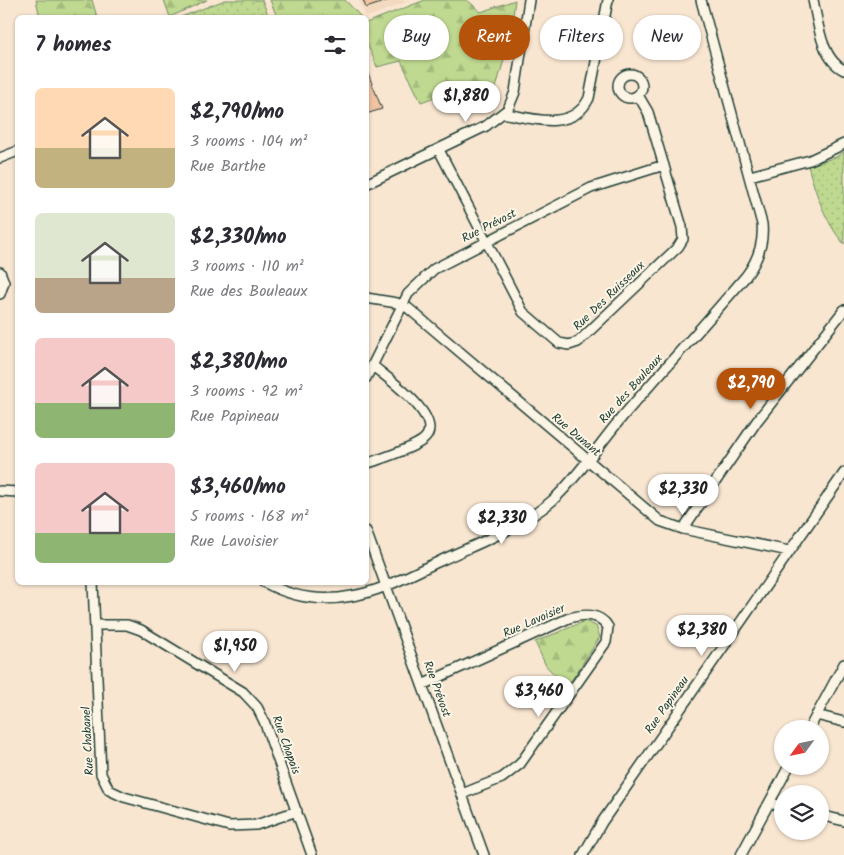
<!DOCTYPE html>
<meta charset="utf-8">
<style>
:root{--surface:#fff;--page:#f2f2f3;--text:#2b2b33;--muted:#7c7c81;--accent:#b45309}
body{margin:0;font-family:Kalam,sans-serif;background:var(--page);color:var(--text);height:100vh;display:flex;flex-direction:column;font-size:19px;white-space:nowrap}
*{box-sizing:border-box;margin:0}
p{font-size:16px;color:var(--muted)}
.icon{flex:none;width:28px;height:28px;fill:none;stroke:currentColor;stroke-width:2;stroke-linecap:round;stroke-linejoin:round}
.map{position:relative;flex:1;overflow:hidden}
.details{position:absolute;left:15px;top:15px;width:354px;height:570px;display:flex;flex-direction:column;background:var(--surface);border-radius:8px;box-shadow:0 1px 4px #0004}
.details>*{flex:none}
.banner{position:absolute;left:384px;top:15px;width:385px;height:45px;display:flex;gap:10px}
.needle{width:32px;rotate:237deg}
.fabs{position:absolute;left:774px;top:720px;display:grid;gap:10px}
.fabs a{display:grid;place-items:center;width:55px;height:55px;border-radius:50%;background:var(--surface);box-shadow:0 1px 4px #0004;font-size:25px}
.price{position:absolute;translate:-50% -42px;padding:0 11px;border-radius:18px;background:#fff;color:#222;font-size:16px;line-height:32px;filter:drop-shadow(0 1px 2px #0008)}
.price::after{content:'';position:absolute;left:50%;top:30px;width:15px;height:11px;margin-left:-8px;background:inherit;clip-path:polygon(0 0,100% 0,50% 100%)}
.price.on{background:var(--accent);color:#fff}
ul{padding:0;list-style:none}
li{display:flex;align-items:center;gap:15px;height:125px;padding:0 20px}
li span{display:grid;place-items:center;flex:none;width:140px;height:100px;border-radius:8px;color:#555}
li>.icon{margin-inline-start:auto}
span .icon{width:60px;height:60px;fill:#fffc;stroke-width:1}
li b{font-size:21px}
h2{display:flex;justify-content:space-between;align-items:center;height:60px;padding:0 20px;font-size:21px}
.pill{padding:0 18px;border-radius:22px;background:var(--surface);box-shadow:0 1px 4px #0004;font-size:18px;line-height:45px}
.pill.on{background:var(--accent);color:#fff}
.map>svg:first-child{display:block}
.built{fill:#f3d9c0}
.green{fill:url(#green-dots);stroke:#6f8b62}
.forest{fill:url(#forest-firs);stroke:#6f8b62}
.building{fill:#f2c3a2;stroke:#1f3d34}
.lines{fill:none;stroke-linecap:round;stroke-linejoin:round}
.minor-casing{stroke:#1f3d34;stroke-width:12}
.minor{stroke:#fcf5e5;stroke-width:9}
.labels{text-anchor:middle;dominant-baseline:central;stroke-width:4;stroke-linejoin:round;paint-order:stroke}
.street-label{font-size:12px;fill:#1f3d34;stroke:#fcf5e5}
</style>
<div class="map">
<svg width="844" height="855" viewBox="0 0 844 855">
<defs>
<pattern id="green-dots" width="8" height="8" patternUnits="userSpaceOnUse" patternTransform="scale(1.25)"><rect width="8" height="8" fill="#bfd990"/><path d="M2 2h.1M6 6h.1" fill="none" stroke="#a4bb7d" stroke-width="1.8" stroke-linecap="round"/></pattern>
<pattern id="forest-firs" width="22" height="20" patternUnits="userSpaceOnUse" patternTransform="scale(1.25)"><rect width="22" height="20" fill="#bfd990"/><path d="M5 1l3.5 6h-7zM16 11l3.5 6h-7z" fill="#a4bb7d"/></pattern>
</defs>
<rect width="100%" height="100%" fill="#f9e6d1"/>
<filter id="ink" filterUnits="userSpaceOnUse"><feTurbulence type="fractalNoise" baseFrequency=".02" numOctaves="2"/><feDisplacementMap in="SourceGraphic" scale="10" xChannelSelector="R" yChannelSelector="G"/><feConvolveMatrix kernelMatrix="1 2 1 2 8 2 1 2 1" color-interpolation-filters="sRGB"/></filter>
<g filter="url(#ink)">
<path class="built" d="M359 0H411L366 18Z"/>
<path class="green" d="M225 0H262L269 17H181Z
M844 152V244C825 222 816 194 808 166L836 157Z"/>
<path class="forest" d="M36 0H92L97 17H40Z
M164 0H207L170 17Z
M270 0H345L361 17H277Z
M425 0H467L481 12 515 0 510 39 495 91 465 106 458 89 421 102 401 61 377 67 366 41V23Z
M585 621 596 626 600 637 567 687 546 666 535 642Z"/>
<path class="building" d="M363 0H387V1L366 8Z
M366 68 382 109 366 114Z"/>
<g class="lines">
<g class="minor-casing">
<path id="minor" d="M813 0C818 22 821 59 844 70
M618 86a12 12 0 1 1 24 0a12 12 0 1 1-24 0Z
M503 113C532 119 573 132 589 98L608 0
M439 150 523 312 559 343 569 345 578 342 678 247 683 239 682 227 648 112 638 95
M0 158 18 151
M750 176 810 160 844 144
M366 184 486 126 508 109 515 92 529 0
M0 272 4 282 0 294
M366 298 397 303 408 308 660 521 683 529 789 551
M366 378 408 294 434 269 591 188 664 165
M366 464C382 458 410 450 423 440 448 420 387 378 373 366
M0 491 18 492
M683 529 757 421 844 310
M366 531 484 855
M93 582 101 774 109 790 124 797 229 826 256 825 297 811
M264 582C291 597 322 602 352 596 383 591 411 574 440 561 478 543 521 528 553 500 579 476 600 443 623 416 664 369 706 323 746 276 758 260 764 244 762 224L701 0
M95 625H127L141 630 243 692 257 707 264 721 312 855
M422 685 569 618C583 614 600 613 608 627L606 642 520 764 502 778 462 794
M816 715 844 722
M809 729 844 664
M769 803 782 806
M820 815 844 821
M583 855 602 822 844 473
M741 855 789 766"/>
</g>
<use href="#minor" class="minor"/>
</g>
</g>
<g class="labels">
<g class="street-label">
<text transform="translate(489 226) rotate(-27)">Rue Prévost</text>
<text transform="translate(609 296) rotate(-44)">Rue Des Ruisseaux</text>
<text transform="translate(631 389) rotate(-48)">Rue des Bouleaux</text>
<text transform="translate(576 435) rotate(40)">Rue Dunant</text>
<text transform="translate(534 621) rotate(-24)">Rue Lavoisier</text>
<text transform="translate(437 689) rotate(70)">Rue Prévost</text>
<text transform="translate(667 705) rotate(-55)">Rue Papineau</text>
<text transform="translate(88 741) rotate(-93)">Rue Chabanel</text>
<text transform="translate(286 745) rotate(70)">Rue Chapais</text>
</g>
</g>
</svg>
<div class="fabs">
<a><svg class="needle" viewBox="-14 -14 28 28"><path d="M0-13l5 13h-10z" fill="#e53935"/><path d="M0 13l5-13h-10z" fill="#7c7c81"/></svg></a>
<a><svg class="icon" aria-label="layers" viewBox="0 0 24 24"><path d="M12 4l9 5-9 5-9-5zM3 14l9 5 9-5"/></svg></a>
</div>
<b class="price" style="left:466px;top:123px">$1,880</b>
<b class="price on" style="left:751px;top:410px">$2,790</b>
<b class="price" style="left:683px;top:516px">$2,330</b>
<b class="price" style="left:502px;top:545px">$2,330</b>
<b class="price" style="left:702px;top:657px">$2,380</b>
<b class="price" style="left:235px;top:673px">$1,950</b>
<b class="price" style="left:539px;top:718px">$3,460</b>
<div class="banner">
<a class="pill">Buy</a>
<a class="pill on">Rent</a>
<a class="pill">Filters</a>
<a class="pill">New</a>
</div>
<section class="details">
<h2>7 homes<svg class="icon" aria-label="filters" viewBox="0 0 24 24"><path d="M4 7h16M4 17h16"/><circle cx="9" cy="7" r="2"/><circle cx="15" cy="17" r="2"/></svg></h2>
<ul>
<li><span style="background:linear-gradient(#ffd9b3 60%,#c2b280 0)"><svg class="icon" aria-label="home" viewBox="0 0 24 24"><path d="M3 11l9-7 9 7M6 9v11h12V9"/></svg></span><div><b>$2,790/mo</b><p>3 rooms · 104 m²</p><p>Rue Barthe</p></div></li>
<li><span style="background:linear-gradient(#dfe7d0 65%,#b9a48a 0)"><svg class="icon" aria-label="home" viewBox="0 0 24 24"><path d="M3 11l9-7 9 7M6 9v11h12V9"/></svg></span><div><b>$2,330/mo</b><p>3 rooms · 110 m²</p><p>Rue des Bouleaux</p></div></li>
<li><span style="background:linear-gradient(#f6c9c9 65%,#8fb573 0)"><svg class="icon" aria-label="home" viewBox="0 0 24 24"><path d="M3 11l9-7 9 7M6 9v11h12V9"/></svg></span><div><b>$2,380/mo</b><p>3 rooms · 92 m²</p><p>Rue Papineau</p></div></li>
<li><span style="background:linear-gradient(#f6c9c9 70%,#8fb573 0)"><svg class="icon" aria-label="home" viewBox="0 0 24 24"><path d="M3 11l9-7 9 7M6 9v11h12V9"/></svg></span><div><b>$3,460/mo</b><p>5 rooms · 168 m²</p><p>Rue Lavoisier</p></div></li>
</ul>
</section>
</div>
